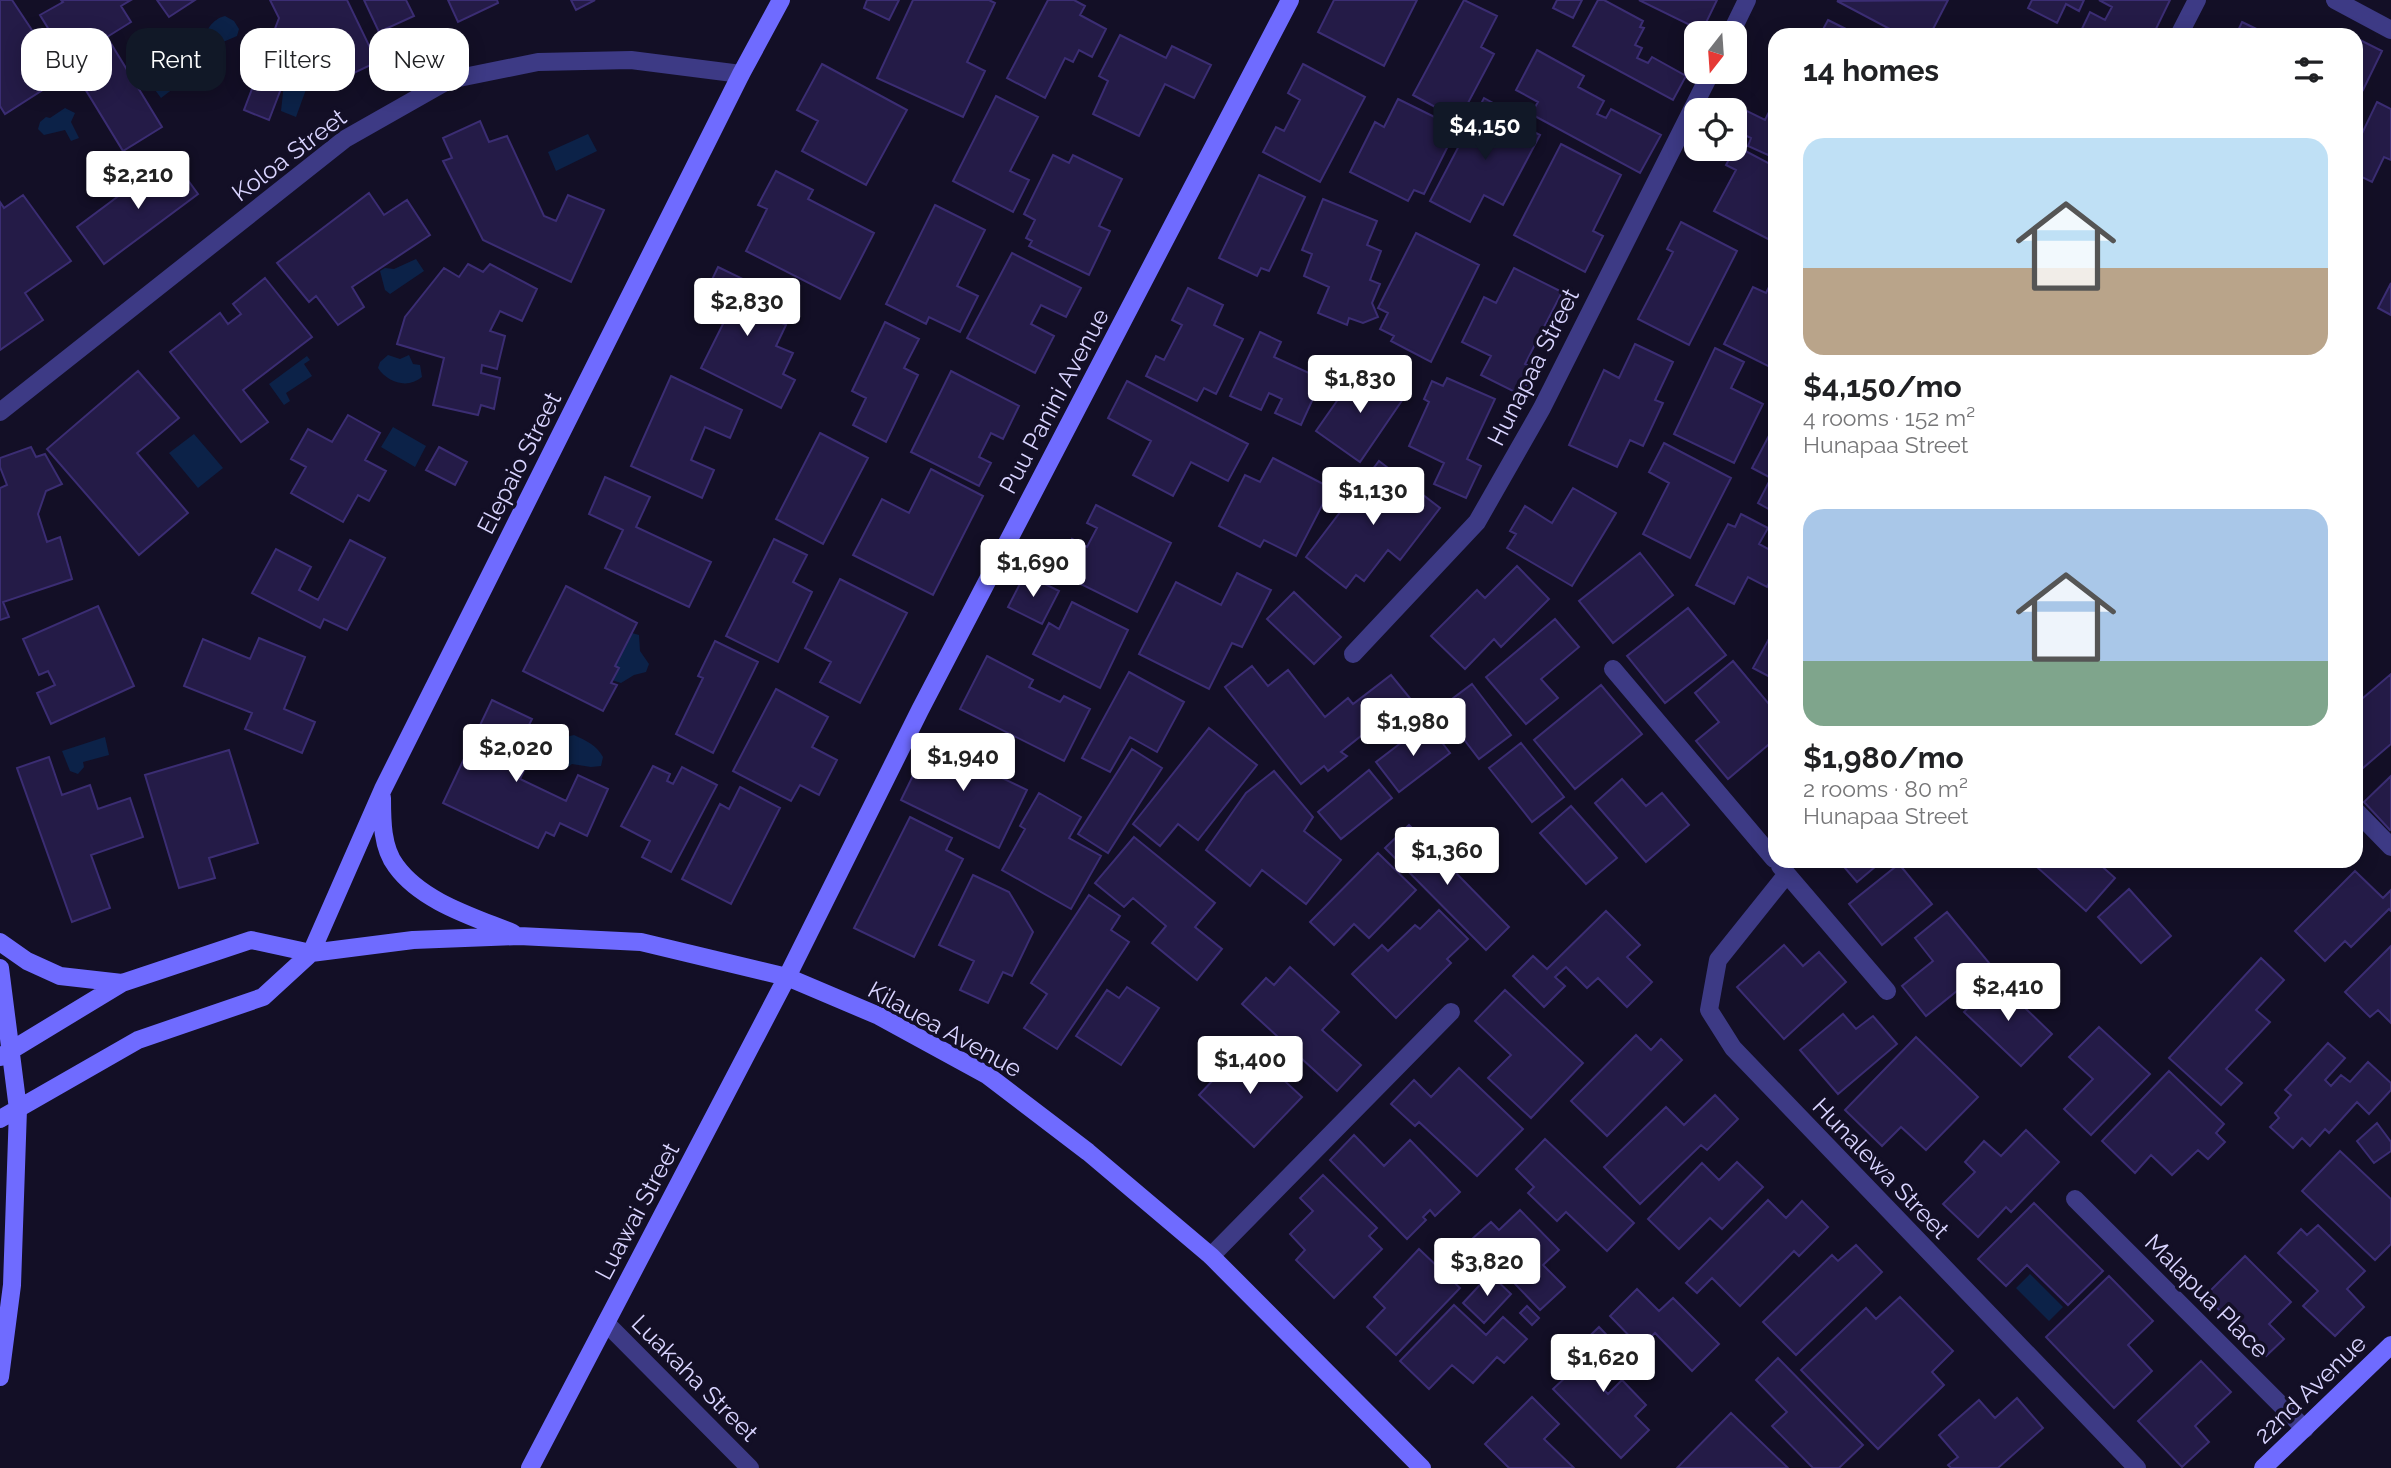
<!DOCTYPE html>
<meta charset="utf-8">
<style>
:root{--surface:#fff;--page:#f2f2f2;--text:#202124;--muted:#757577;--accent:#111827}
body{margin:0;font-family:Raleway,sans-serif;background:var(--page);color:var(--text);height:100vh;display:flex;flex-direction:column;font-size:26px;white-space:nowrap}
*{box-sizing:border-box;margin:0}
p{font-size:23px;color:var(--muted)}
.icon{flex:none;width:38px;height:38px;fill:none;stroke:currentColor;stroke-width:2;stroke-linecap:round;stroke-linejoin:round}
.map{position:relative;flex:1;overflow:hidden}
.details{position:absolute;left:1768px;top:28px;width:595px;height:840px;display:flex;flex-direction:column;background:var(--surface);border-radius:21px;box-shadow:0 4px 18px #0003}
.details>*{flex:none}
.top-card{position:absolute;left:21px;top:28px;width:665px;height:63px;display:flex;gap:14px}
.needle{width:46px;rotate:197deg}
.controls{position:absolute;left:1684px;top:21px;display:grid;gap:14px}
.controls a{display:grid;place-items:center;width:63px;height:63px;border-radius:14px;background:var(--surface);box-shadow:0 4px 18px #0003;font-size:35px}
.price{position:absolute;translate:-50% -60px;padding:0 16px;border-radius:7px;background:#fff;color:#222;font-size:23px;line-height:46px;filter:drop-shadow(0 2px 4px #0008)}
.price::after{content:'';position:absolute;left:50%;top:42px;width:21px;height:16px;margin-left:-10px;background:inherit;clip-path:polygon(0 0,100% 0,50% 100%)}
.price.on{background:var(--accent);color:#fff}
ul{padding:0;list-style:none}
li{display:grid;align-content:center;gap:14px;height:371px;padding:0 35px}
li span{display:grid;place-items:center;height:217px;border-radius:21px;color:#555}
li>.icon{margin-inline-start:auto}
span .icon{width:126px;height:126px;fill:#fffc;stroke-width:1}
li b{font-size:30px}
h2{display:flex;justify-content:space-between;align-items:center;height:84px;padding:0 35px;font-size:30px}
.tag{padding:0 24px;border-radius:21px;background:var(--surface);box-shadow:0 4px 18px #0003;font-size:24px;line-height:63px}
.tag.on{background:var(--accent);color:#fff}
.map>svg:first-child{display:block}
.water{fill:#0c2248}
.building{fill:#241b47;stroke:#3b2d73;stroke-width:2}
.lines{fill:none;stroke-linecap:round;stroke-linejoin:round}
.street{stroke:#3d3a85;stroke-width:18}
.secondary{stroke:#6f6bff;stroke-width:18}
.labels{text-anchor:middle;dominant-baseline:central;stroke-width:7;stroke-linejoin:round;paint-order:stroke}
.street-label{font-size:24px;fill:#d9d4ff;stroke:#130f26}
</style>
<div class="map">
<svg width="2391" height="1468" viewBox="0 0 2391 1468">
<rect width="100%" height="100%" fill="#130f26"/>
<path class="water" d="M225 16 234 21 239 29 237 36 223 42 226 55 219 58 207 57C199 41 208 20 225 16Z
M145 39 178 85 161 98 127 52Z
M297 69 312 73 296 117 281 111 285 75Z
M65 108 75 113 71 122 79 138 71 141 65 130 44 135 38 129 40 122 46 117 50 118Z
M588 134 597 151 556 171 548 152Z
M416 259 424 271 390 294 385 290 380 271 385 268 394 269Z
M388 355 400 359 409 355 413 364 420 365 422 377C408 389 388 383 378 368L380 362Z
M307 356 310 360 304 364 312 376 286 393 290 401 284 405 269 384Z
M393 427 426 446 415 467 381 447Z
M194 434 223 468 198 488 169 453Z
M632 633 639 635 640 651 649 664 646 672 634 675 621 683 612 680C614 663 617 644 632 633Z
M574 735C587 741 596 745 603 757L601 766 591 767 572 764 565 769C554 768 550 765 546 755 554 744 560 738 574 735Z
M105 737 109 755 83 762 84 767 78 774 70 771 62 751Z
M2030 1274 2063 1307 2049 1321 2016 1288Z"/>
<path class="building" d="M0 0H12L63 77 5 114 0 106Z
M61 0H131L121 6 131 22 107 37 162 127 123 151 40 15 63 2Z
M157 0H195L169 17Z
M270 0H347L377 62 337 81 312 29 302 34 269 120 244 110 279 18Z
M364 0H406L414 16 379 32Z
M448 0H497L498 3 458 22Z
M571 0H595L576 10Z
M867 0H899L889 20 864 8Z
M913 0H989L995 3 967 62 985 71 963 117 877 78Z
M1048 0H1074L1085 6 1080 15 1106 29 1092 57 1079 50 1073 62 1065 58 1045 98 1007 78Z
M1334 0H1417L1384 66 1318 32Z
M1464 0 1497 16 1481 47 1494 54 1459 120 1413 95Z
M1557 0H1582L1573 18 1553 8Z
M1598 0H1604L1643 21 1640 27 1644 28 1635 45 1642 48 1637 58 1648 63 1652 57 1686 76 1673 100 1573 46Z
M1639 0H1717L1702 31Z
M1948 0 1930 35H1901L1837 1Z
M2032 0H2084L2079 11 2066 4 2057 23 2028 8Z
M2099 0H2170L2153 35H2079L2090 12 2105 20 2112 7Z
M1828 20 1858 35H1820Z
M2242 22 2269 35H2236Z
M1120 35 1166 58 1172 46 1211 65 1194 98 1165 84 1139 136 1093 114 1108 81 1099 76Z
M2356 38 2382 51 2363 90 2356 86Z
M1537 50 1584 76 1578 87 1604 101 1597 114 1606 118 1611 109 1661 135 1640 173 1531 114 1538 102 1516 90Z
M822 64 907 110 866 185 802 151 818 121 797 110Z
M1303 64 1365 97 1320 182 1263 152 1276 127 1284 131 1300 100 1288 93Z
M996 96 1038 117 1010 171 1029 180 1013 212 953 181Z
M1484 98 1502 108 1499 114 1540 135 1503 205 1484 195 1470 222 1430 201Z
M1398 99 1457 128 1424 194 1414 190 1408 201 1350 172 1375 122 1384 127Z
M2377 102 2391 109V160L2384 157 2372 182 2362 177 2356 189V146Z
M1772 106 1774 107V154L1770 152 1768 155 1748 146 1751 138 1734 130V128L1743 109 1765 120Z
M480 121 489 142 507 136 544 216 556 221 568 195 604 210 571 282 483 240 443 161 452 158 443 138Z
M1561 144 1621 175 1593 231 1603 236 1585 272 1514 235Z
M1736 146 1774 166V242L1714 211 1736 170 1726 165Z
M1053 155 1069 163 1073 155 1122 179 1099 226 1110 231 1089 275 1029 246 1032 241 1026 238 1035 220 1024 214Z
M171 157 198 194 104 264 77 227Z
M776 171 813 190 808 199 874 233 840 299 746 251 767 209 758 205Z
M1259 175 1305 197 1269 271 1261 268 1257 276 1219 258Z
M369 193 384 215 407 200 430 235 352 287 364 307 338 325 316 296 309 302 277 263Z
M23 195 71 261 25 293 43 320 0 350V202L4 208Z
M1323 199 1377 221 1367 245 1381 251 1370 280 1380 284 1372 303 1378 317 1363 323 1349 318 1347 325 1318 313 1329 287 1304 276 1312 254 1302 250Z
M935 205 985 230 957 286 978 296 960 332 929 317 926 324 886 304Z
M1681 222 1737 251 1689 345 1638 319 1673 252 1667 249Z
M1416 233 1479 265 1431 362 1391 341 1394 336 1380 329 1388 313 1378 308Z
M1012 253 1081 288 1066 317 1041 305 1031 324 1054 336 1035 373 967 338Z
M468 264 483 272 490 264 537 289 522 321 500 311 490 331 505 336 497 369 482 365 481 373 500 378 494 409 481 405 478 415 433 405 444 358 397 344 405 317 444 268 459 277Z
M718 267 780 297 770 317 786 325 776 346 793 353 783 374 795 380 781 408 701 368 723 324 697 311Z
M1514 268 1562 292 1525 364 1535 369 1521 395 1481 375 1491 356 1462 342 1484 297 1496 303Z
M1774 277V369L1724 344 1753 287 1766 293Z
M265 278 312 337 243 390 268 422 241 442 170 352 220 313 228 324 241 314 233 304Z
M2391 283V315L2378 308Z
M1188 288 1223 305 1214 325 1243 339 1216 394 1204 388 1197 401 1146 376 1156 356 1164 360 1182 325 1172 320Z
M885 322 919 339 904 368 918 375 886 442 853 425 866 398 852 391Z
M1260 332 1281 342 1274 357 1322 379 1301 425 1275 413 1282 399 1269 393 1261 410 1230 396Z
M1635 344 1673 362 1655 400 1663 403 1643 446 1630 440 1617 467 1569 445 1604 370 1619 378Z
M1715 348 1744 362 1731 388 1763 404 1734 463 1674 434Z
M1360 368 1403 399 1360 462 1316 431Z
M138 371 179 418 137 453 188 513 139 555 47 449Z
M951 371 1019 406 1003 439 991 433 979 457 991 463 979 486 911 452Z
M671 376 742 410 730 438 705 427 691 460 714 470 702 498 631 466Z
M1447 378 1495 399 1467 459 1481 466 1466 498 1434 484 1444 463 1409 446 1429 402 1424 399 1432 381 1443 386Z
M1127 381 1248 444 1228 481 1191 462 1173 496 1133 475 1151 441 1108 418Z
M348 415 380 433 365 460 386 471 369 501 358 495 343 522 291 493 306 467 291 459 308 429 332 442Z
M1774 426V512L1758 503 1771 478 1752 468Z
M820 433 868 458 823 544 776 519Z
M1664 443 1731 478 1690 558 1643 534 1669 483 1649 472Z
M31 447 36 457 45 454 62 484 46 491 38 514 47 542 60 537 72 579 3 602 9 617 0 620V488L7 485 0 467V458Z
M439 447 467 462 455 485 426 470Z
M1273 458 1331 488 1296 556 1264 540 1260 547 1219 526 1245 475 1260 482Z
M1379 461 1440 508 1400 560 1388 550 1364 581 1356 575 1346 588 1306 557Z
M931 469 983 496 933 595 853 555 882 499 909 513Z
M605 477 650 497 636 527 711 562 689 607 605 568 623 530 589 514Z
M1573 488 1616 513 1572 586 1507 548 1516 534 1510 531 1525 506 1552 523Z
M1096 505 1171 543 1137 612 1065 576 1063 580 1035 566 1045 546 1064 556 1072 539 1087 547 1097 528 1087 523Z
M1741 514 1768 528 1759 544 1774 552V573L1767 587 1748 577 1734 604 1696 585 1728 524 1735 527Z
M774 539 807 555 793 582 812 592 778 662 726 636Z
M350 540 385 558 347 630 324 619 320 628 252 593 276 549 311 567 299 590 318 600Z
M1640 553 1673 595 1613 643 1579 601Z
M1517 566 1549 599 1501 647 1494 639 1465 669 1431 636 1477 590 1485 598Z
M1237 573 1271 590 1242 647 1232 643 1209 689 1139 654 1176 582 1221 605Z
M1025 574 1059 591 1042 624 1008 607Z
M840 579 907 613 860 703 820 682 831 662 805 648Z
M566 586 637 623 615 666 619 668 611 683 617 685 603 711 523 671Z
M1294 592 1341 637 1314 664 1267 619Z
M1072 602 1128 630 1100 688 1033 654 1049 623 1059 629Z
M98 606 134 686 51 724 37 693 55 685 48 671 39 675 23 639Z
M1688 608 1726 655 1665 703 1627 656Z
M1555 619 1579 647 1541 679 1558 698 1526 724 1486 677Z
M1770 637H1774V679L1753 668Z
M259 638 305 657 284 709 315 722 302 753 245 729 252 713 184 686 203 639 250 659Z
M715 641 758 662 713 753 676 734 703 678 698 676Z
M987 656 1033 680 1029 687 1060 702 1064 696 1090 709 1064 761 960 709Z
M1733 661 1774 710V740L1728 779 1696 741 1719 722 1695 693Z
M1252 666 1268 686 1288 670 1325 717 1348 698 1353 704 1391 675 1418 708 1379 738 1371 728 1341 752 1347 756 1328 771 1324 766 1301 784 1225 687Z
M1129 672 1184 702 1157 752 1130 737 1110 772 1082 758Z
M2391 674V744L2356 774V704Z
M1472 684 1511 735 1479 759 1440 708Z
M1601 685 1642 734 1575 789 1534 740Z
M776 689 828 717 812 747 837 760 819 795 800 785 791 801 733 771Z
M492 700 532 719 521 741 535 747 520 779 566 801 578 775 608 789 587 836 560 823 554 836 546 832 538 848 443 803Z
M1427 723 1450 753 1399 792 1376 762Z
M1209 728 1257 765 1198 840 1178 824 1160 846 1133 824Z
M933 735 977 757 973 764 1027 790 999 848 901 800Z
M1521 743 1564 797 1532 822 1489 768Z
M1132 749 1162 768 1108 853 1078 834Z
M229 750 258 843 209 858 215 878 179 888 145 775Z
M49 757 62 795 90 785 98 809 130 798 143 837 91 855 110 908 72 922 17 768Z
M653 766 670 774 667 781 673 784 682 767 717 785 671 872 642 857 650 841 621 826Z
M1369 770 1392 798 1341 839 1318 812Z
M1274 771 1313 817 1304 831 1341 860 1306 904 1262 870 1250 886 1206 850 1246 793Z
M2391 776V829L2390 830 2364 802Z
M1622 779 1646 806 1662 793 1689 825 1646 862 1595 803Z
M740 787 780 808 731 904 682 879 720 804 729 809Z
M1039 793 1081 817 1069 838 1101 856 1071 909 1002 870 1025 829 1020 826Z
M1571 806 1617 858 1586 884 1540 833Z
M910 817 952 838 946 850 963 859 914 957 854 928Z
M1409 825 1509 927 1486 950 1385 848Z
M1134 837 1215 903 1195 927 1222 949 1197 980 1152 943 1166 926 1133 898 1124 907 1095 883Z
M1378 853 1416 890 1369 938 1354 924 1334 945 1310 922Z
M1839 861H1882L1857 882Z
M2044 861H2096L2115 878 2086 911 2038 868Z
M1899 864 1932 904 1882 945 1849 904Z
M2355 871 2383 898 2391 890V911L2389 909 2351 947 2345 941 2325 961 2295 931Z
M973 875 1009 892 1033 932 1012 976 1003 972 988 1003 960 990 974 961 939 945Z
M2129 889 2171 936 2141 963 2098 917Z
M1089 895 1120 916 1111 930 1129 942 1057 1049 1024 1028 1047 994 1031 983Z
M1439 910 1468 939 1447 959 1451 963 1396 1018 1352 974 1382 945 1388 951 1415 925 1420 929Z
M1606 911 1640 945 1627 957 1652 982 1627 1007 1598 978 1587 988 1566 967 1555 977 1565 986 1544 1007 1513 976 1533 956 1547 969Z
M1947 912 1990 964 1926 1016 1902 986 1933 961 1915 938Z
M1784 945 1803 966 1819 952 1846 982 1784 1039 1737 987Z
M2391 946V1023L2378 1010 2370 1017 2345 992Z
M2261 958 2284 980 2256 1010 2270 1022 2226 1069 2242 1083 2221 1105 2169 1058Z
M1290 967 1339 1012 1322 1030 1361 1065 1337 1091 1242 1004 1266 978 1274 985Z
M1996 980 2052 1034 2021 1066 1964 1012Z
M1127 987 1159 1008 1121 1065 1076 1036 1107 990 1119 998Z
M1505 990 1583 1063 1531 1118 1488 1078 1511 1055 1475 1021Z
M1843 1014 1856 1029 1873 1016 1897 1044 1838 1094 1800 1050Z
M2099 1027 2150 1074 2091 1135 2064 1109 2093 1079 2069 1057Z
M1636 1035 1651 1050 1661 1039 1682 1060 1607 1136 1571 1101Z
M1916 1037 1978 1097 1926 1150 1901 1127 1882 1146 1845 1110Z
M2328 1043 2345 1058 2325 1080 2331 1086 2341 1075 2350 1082 2368 1062 2391 1083V1090L2369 1114 2357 1102 2329 1133 2325 1129 2310 1146 2302 1138 2293 1148 2270 1127 2279 1118 2275 1113 2291 1095 2285 1090Z
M1246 1045 1302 1097 1254 1147 1199 1095Z
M1459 1068 1523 1129 1477 1176 1419 1122 1415 1126 1391 1104 1414 1080 1431 1097Z
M2169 1071 2224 1124 2216 1133 2225 1142 2208 1159 2198 1150 2172 1175 2151 1155 2135 1173 2102 1141Z
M1715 1095 1738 1119 1707 1150 1701 1145 1640 1204 1604 1167 1666 1107 1684 1125Z
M2377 1123 2391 1142V1151L2374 1163 2357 1141Z
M2026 1130 2059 1162 2011 1212 2006 1207 1978 1237 1943 1204 1975 1172 1965 1162 1984 1141 2001 1156Z
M1354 1135 1384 1166 1410 1140 1460 1192 1435 1216 1430 1210 1423 1217 1426 1220 1407 1239 1330 1160Z
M1545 1139 1634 1223 1607 1251 1566 1212 1557 1221 1528 1193 1534 1187 1516 1169Z
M2340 1151 2391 1199V1244L2375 1260 2302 1191Z
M1737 1162 1763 1187 1722 1229 1710 1218 1679 1249 1648 1219 1702 1163 1719 1180Z
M1323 1175 1377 1228 1369 1236 1382 1249 1334 1298 1296 1260 1305 1250 1290 1234 1313 1211 1300 1198Z
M1768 1200 1786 1218 1802 1201 1828 1227 1799 1256 1794 1251 1740 1306 1712 1278 1697 1293 1686 1283Z
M2034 1203 2103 1271 2068 1305 2027 1265 2006 1286 1978 1259Z
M1520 1210 1559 1250 1543 1265 1565 1287 1540 1310 1472 1239 1491 1222 1499 1230Z
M2318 1225 2365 1271 2347 1289 2364 1307 2335 1336 2303 1306 2318 1291 2278 1253 2301 1229 2307 1235Z
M1856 1245 1882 1272 1796 1355 1763 1322 1832 1255 1838 1261Z
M1419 1249 1460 1288 1396 1355 1367 1327 1385 1308 1374 1297Z
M2245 1256 2291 1302 2269 1324 2284 1339 2266 1356 2205 1296Z
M1490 1274 1511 1294 1484 1323 1463 1303Z
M2109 1276 2153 1321 2128 1345 2152 1371 2114 1408 2046 1337Z
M1637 1289 1659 1311 1673 1298 1719 1344 1692 1371 1655 1333 1640 1347 1610 1316Z
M1900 1297 1953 1351 1932 1372 1944 1385 1878 1449 1801 1370 1866 1308 1876 1319Z
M1454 1305 1486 1335 1503 1317 1527 1339 1504 1363 1497 1357 1473 1383 1452 1365 1429 1389 1400 1361Z
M1527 1306 1539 1318 1532 1325 1520 1313Z
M1599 1327 1628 1357 1599 1385 1608 1394 1622 1380 1646 1405 1635 1416 1649 1430 1621 1458 1553 1389 1582 1362 1572 1353Z
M1778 1358 1863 1445 1839 1468H1813L1772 1426 1787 1412 1756 1380Z
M2201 1361 2231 1392 2195 1426 2209 1442 2182 1467 2138 1421Z
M1532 1397 1559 1424 1544 1439 1574 1468H1509L1485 1444Z
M2017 1398 2043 1428 1998 1468H1951L1948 1465 1958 1457 1939 1435 1979 1400 1995 1418Z
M1731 1413 1788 1468H1677Z"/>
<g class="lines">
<path class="street" d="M2335 0 2391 30
M1731 33 1747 0
M2179 35 2197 0
M0 412 345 139 449 80 538 62 631 60 741 74
M1353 654 1477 522 1542 408 1711 72
M1613 669 1774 859
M2356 811 2391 847
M1780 866 1887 991
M1787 874 1718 960 1709 1010 1733 1048 2137 1468
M2075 1199 2305 1429
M1211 1256 1451 1012
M606 1323 750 1468"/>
<path class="secondary" d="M382 798C382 820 382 848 396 866 422 902 474 917 513 933
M0 942 27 961 60 976 122 983
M0 968 18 1109 12 1285 0 1377
M0 1057 122 983 251 940 311 953 413 940 519 936 641 942 787 977 879 1016 987 1075 1088 1152 1211 1256 1422 1468
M0 1119 138 1040 263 997 311 953 383 789 741 74 781 0
M530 1468 787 977 920 710 1290 0
M2263 1468 2391 1345"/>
</g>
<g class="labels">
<g class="street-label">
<text transform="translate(289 155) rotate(-37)">Koloa Street</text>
<text transform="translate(1533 367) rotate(-63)">Hunapaa Street</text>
<text transform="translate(1054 401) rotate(-62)">Puu Panini Avenue</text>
<text transform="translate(519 463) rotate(-63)">Elepaio Street</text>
<text transform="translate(945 1029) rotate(29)">Kilauea Avenue</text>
<text transform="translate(1881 1168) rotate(46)">Hunalewa Street</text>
<text transform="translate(637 1211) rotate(-62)">Luawai Street</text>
<text transform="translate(2207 1296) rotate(45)">Malapua Place</text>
<text transform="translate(695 1378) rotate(45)">Luakaha Street</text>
<text transform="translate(2310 1389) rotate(-44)">22nd Avenue</text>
</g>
</g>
</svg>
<div class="controls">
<a><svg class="needle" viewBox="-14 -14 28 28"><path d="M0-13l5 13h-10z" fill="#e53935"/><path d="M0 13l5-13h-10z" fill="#757577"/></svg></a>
<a><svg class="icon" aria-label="locate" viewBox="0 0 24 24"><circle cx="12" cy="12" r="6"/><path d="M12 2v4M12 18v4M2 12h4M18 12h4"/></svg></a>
</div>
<b class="price on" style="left:1485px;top:162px">$4,150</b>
<b class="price" style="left:138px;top:211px">$2,210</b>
<b class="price" style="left:747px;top:338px">$2,830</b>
<b class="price" style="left:1360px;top:415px">$1,830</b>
<b class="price" style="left:1373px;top:527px">$1,130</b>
<b class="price" style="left:1033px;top:599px">$1,690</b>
<b class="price" style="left:1413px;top:758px">$1,980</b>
<b class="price" style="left:516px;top:784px">$2,020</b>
<b class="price" style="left:963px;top:793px">$1,940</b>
<b class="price" style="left:1447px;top:887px">$1,360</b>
<b class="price" style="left:2008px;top:1023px">$2,410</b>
<b class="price" style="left:1250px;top:1096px">$1,400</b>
<b class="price" style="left:1487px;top:1298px">$3,820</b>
<b class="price" style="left:1603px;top:1394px">$1,620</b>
<div class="top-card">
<a class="tag">Buy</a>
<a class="tag on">Rent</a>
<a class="tag">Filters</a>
<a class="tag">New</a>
</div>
<section class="details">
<h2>14 homes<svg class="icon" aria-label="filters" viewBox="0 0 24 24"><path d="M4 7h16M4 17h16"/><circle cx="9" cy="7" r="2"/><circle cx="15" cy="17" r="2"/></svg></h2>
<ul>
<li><span style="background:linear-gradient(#bfe0f5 60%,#b9a48a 0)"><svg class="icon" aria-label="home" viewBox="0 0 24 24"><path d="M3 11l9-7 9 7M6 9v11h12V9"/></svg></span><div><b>$4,150/mo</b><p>4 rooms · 152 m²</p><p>Hunapaa Street</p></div></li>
<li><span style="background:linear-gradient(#a9c7e8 70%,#7fa58c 0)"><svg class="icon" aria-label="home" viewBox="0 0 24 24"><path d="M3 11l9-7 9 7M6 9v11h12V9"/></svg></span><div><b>$1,980/mo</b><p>2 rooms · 80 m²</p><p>Hunapaa Street</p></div></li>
</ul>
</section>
</div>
